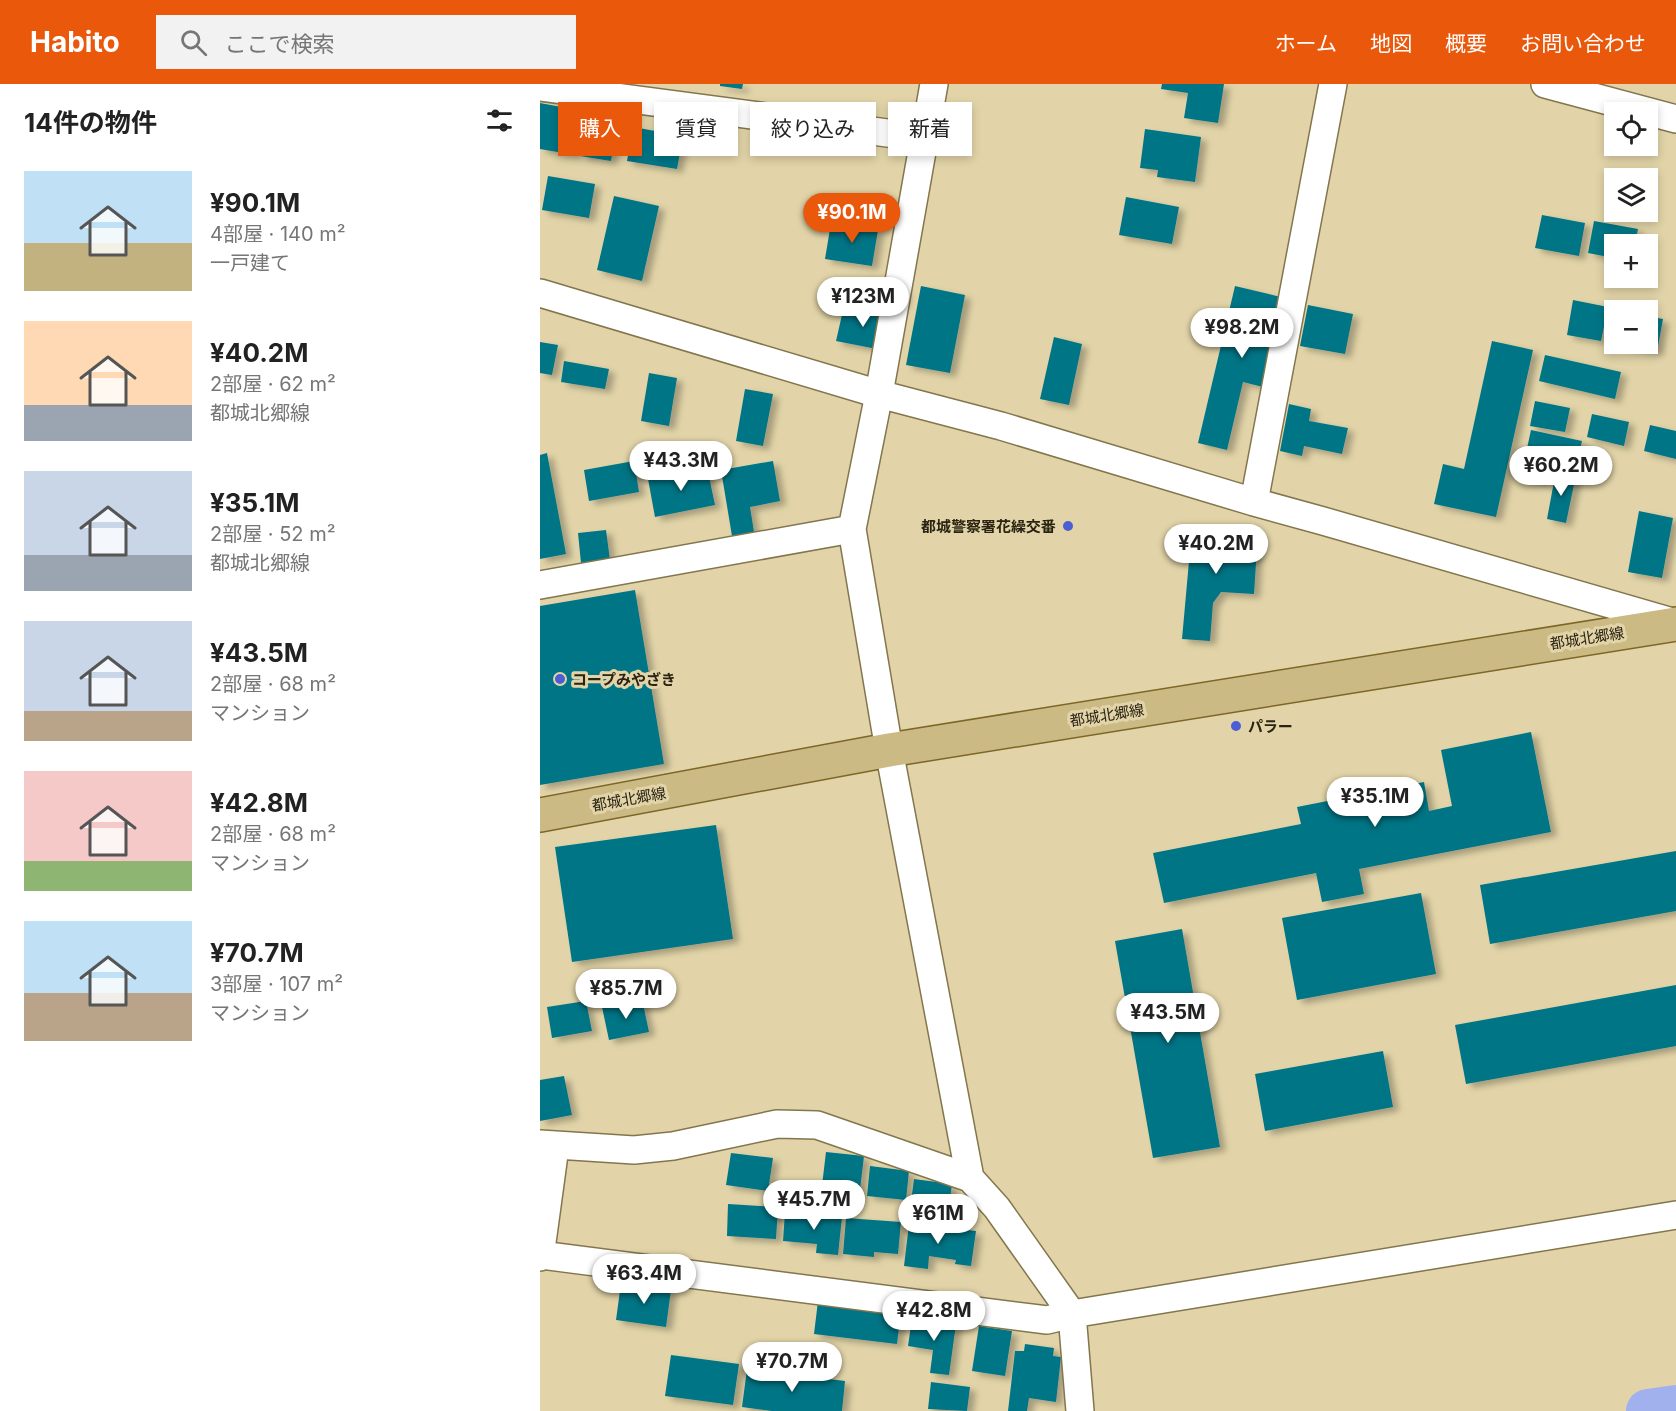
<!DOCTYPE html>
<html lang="ja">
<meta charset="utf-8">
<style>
:root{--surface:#fff;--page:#f2f2f2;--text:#222;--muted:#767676;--accent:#ea580c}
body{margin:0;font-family:Inter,"Noto Sans JP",sans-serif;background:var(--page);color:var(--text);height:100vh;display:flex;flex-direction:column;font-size:22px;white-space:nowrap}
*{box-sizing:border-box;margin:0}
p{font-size:20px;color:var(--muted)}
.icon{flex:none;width:33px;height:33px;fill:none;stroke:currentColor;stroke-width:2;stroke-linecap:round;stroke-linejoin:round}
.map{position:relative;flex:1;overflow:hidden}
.side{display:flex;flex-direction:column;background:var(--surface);width:540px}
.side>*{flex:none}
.guide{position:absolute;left:18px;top:18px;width:570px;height:54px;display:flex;gap:12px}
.fabs{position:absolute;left:1064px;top:18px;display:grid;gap:12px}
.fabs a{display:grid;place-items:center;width:54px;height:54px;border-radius:0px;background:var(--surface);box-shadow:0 3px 9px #0003;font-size:30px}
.price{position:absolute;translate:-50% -51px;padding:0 14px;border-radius:21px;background:#fff;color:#222;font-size:20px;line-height:39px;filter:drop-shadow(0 2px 3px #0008)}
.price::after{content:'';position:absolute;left:50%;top:36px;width:18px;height:14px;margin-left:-9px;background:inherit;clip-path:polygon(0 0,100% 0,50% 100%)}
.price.active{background:var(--accent);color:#fff}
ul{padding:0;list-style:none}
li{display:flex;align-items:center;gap:18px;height:150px;padding:0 24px}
li span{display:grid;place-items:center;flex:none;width:168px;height:120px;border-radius:0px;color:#555}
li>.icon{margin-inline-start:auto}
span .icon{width:72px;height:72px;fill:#fffc;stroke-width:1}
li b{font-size:26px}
h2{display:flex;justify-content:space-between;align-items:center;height:72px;padding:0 24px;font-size:26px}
.tag{padding:0 21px;border-radius:0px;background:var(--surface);box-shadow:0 3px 9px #0003;font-size:21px;line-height:54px}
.tag.active{background:var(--accent);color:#fff}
header{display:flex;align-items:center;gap:36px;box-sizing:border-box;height:84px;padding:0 30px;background:var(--accent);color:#fff}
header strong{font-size:28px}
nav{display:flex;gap:33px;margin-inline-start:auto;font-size:21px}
.search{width:420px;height:54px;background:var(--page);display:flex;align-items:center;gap:15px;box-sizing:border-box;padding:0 21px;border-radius:0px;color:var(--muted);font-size:22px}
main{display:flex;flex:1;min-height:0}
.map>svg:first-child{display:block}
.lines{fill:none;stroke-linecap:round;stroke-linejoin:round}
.river{stroke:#a0b1ee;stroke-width:44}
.building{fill:#027585;filter:url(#shadow)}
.minor-casing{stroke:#83764d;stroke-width:30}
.major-casing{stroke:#7c6726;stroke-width:36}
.minor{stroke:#fff;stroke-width:27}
.major{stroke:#cbba83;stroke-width:33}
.poi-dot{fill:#4b5ed3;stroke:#e2d4a8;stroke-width:2}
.labels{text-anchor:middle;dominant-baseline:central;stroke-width:6;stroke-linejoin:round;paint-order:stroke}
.poi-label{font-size:15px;font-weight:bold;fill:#292312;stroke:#e2d4a8;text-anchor:start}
.street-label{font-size:15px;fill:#292312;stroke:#e2d4a8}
</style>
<header>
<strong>Habito</strong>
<div class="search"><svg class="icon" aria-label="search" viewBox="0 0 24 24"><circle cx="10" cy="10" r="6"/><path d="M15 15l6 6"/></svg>ここで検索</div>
<nav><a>ホーム</a><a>地図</a><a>概要</a><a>お問い合わせ</a></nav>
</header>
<main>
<section class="side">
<h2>14件の物件<svg class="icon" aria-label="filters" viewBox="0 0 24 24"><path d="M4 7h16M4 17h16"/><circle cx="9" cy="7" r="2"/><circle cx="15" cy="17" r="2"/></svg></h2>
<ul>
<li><span style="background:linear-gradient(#bfe0f5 60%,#c2b280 0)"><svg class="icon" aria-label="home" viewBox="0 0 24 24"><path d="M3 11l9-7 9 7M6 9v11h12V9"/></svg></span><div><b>¥90.1M</b><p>4部屋 · 140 m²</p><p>一戸建て</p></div></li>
<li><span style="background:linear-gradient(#ffd9b3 70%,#9aa5b1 0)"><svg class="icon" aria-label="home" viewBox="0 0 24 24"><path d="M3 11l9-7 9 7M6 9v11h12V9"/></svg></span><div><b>¥40.2M</b><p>2部屋 · 62 m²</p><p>都城北郷線</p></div></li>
<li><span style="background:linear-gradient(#c9d6e8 70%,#9aa5b1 0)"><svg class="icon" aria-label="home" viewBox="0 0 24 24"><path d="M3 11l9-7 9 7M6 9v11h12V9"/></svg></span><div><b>¥35.1M</b><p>2部屋 · 52 m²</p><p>都城北郷線</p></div></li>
<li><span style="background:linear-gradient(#c9d6e8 75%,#b9a48a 0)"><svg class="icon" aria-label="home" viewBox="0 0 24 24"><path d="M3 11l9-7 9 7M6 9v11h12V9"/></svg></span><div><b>¥43.5M</b><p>2部屋 · 68 m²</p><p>マンション</p></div></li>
<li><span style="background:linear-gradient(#f6c9c9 75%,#8fb573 0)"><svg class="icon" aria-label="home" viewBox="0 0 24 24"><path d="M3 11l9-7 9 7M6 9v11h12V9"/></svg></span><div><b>¥42.8M</b><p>2部屋 · 68 m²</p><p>マンション</p></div></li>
<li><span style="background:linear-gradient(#bfe0f5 60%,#b9a48a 0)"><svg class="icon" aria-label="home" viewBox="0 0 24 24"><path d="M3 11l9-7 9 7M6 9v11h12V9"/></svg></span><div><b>¥70.7M</b><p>3部屋 · 107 m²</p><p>マンション</p></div></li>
</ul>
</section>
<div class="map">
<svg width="1136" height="1327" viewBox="0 0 1136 1327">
<defs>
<filter id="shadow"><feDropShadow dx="6" dy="4" stdDeviation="3" flood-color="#0004"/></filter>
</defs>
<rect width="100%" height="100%" fill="#e2d4a8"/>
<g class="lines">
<path class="river" d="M1108 1327 1136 1323"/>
</g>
<path class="building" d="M180 0H203L202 5 180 2Z
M622 0H684L678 39 644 34 648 9 621 5Z
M0 19 43 27 35 71 0 65Z
M47 29 78 34 71 77 40 72Z
M93 43 143 52 137 85 87 77Z
M605 45 661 53 655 98 617 93 618 86 600 84Z
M8 92 55 100 49 134 2 126Z
M74 112 119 122 102 197 57 186Z
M586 113 639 123 632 160 579 151Z
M1002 131 1045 139 1039 172 995 164Z
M1054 137 1098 145 1095 160H1074V174L1048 169Z
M291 139 338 146 332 182 285 175Z
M381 202 425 211 410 289 366 281Z
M695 202 749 215 727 304 703 298 687 366 658 359Z
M1033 216 1068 223 1061 257 1027 251Z
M768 221 813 230 805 270 760 262Z
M304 222 349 231 342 266 296 257Z
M1107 232 1123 235 1117 268 1084 262V260H1107Z
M514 253 542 260 529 321 500 315Z
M952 257 993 266 956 433 894 420 903 380 924 385Z
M0 258 18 261 12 291 0 289Z
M1005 271 1081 288 1075 315 999 297Z
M24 277 69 285 65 305 21 298Z
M109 289 137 294 129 342 101 337Z
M205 305 233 310 223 362 196 357Z
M995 317 1030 324 1025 348 990 342Z
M749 320 771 325 769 337 808 344 802 370 764 362 762 372 740 367Z
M1052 330 1089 338 1084 362 1047 353Z
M1110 341 1136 347V375L1104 367Z
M991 346 1042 357 1036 383 1022 380 1025 370 1009 366 1002 397 981 392Z
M7 369 26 470 0 475V371Z
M94 377 99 408 49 417 44 386Z
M233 377 240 417 210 423 214 448 192 452 181 386Z
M167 383 175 421 115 433 108 395Z
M1016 387 1036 391 1026 439 1007 435Z
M1099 427 1133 434 1122 494 1088 488Z
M652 444 718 449 714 510 681 508 673 519 670 557 642 555Z
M66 446 70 476 41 479 38 449Z
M95 506 124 680 0 701V522Z
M991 648 1011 748 819 785 824 810 782 818 776 789 624 819 613 769 761 740 757 723 884 698 889 727 912 722 901 666Z
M176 741 193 855 32 878 15 763Z
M1136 767V827L950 860 940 801Z
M881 809 896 890 757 916 742 834Z
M642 845 680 1063 613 1074 575 857Z
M1136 901V962L926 1000 915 941Z
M102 915 109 948 69 956 62 923Z
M46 917 52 947 12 954 7 923Z
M843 967 853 1023 725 1047 715 990Z
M24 992 32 1031 0 1037V996Z
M286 1068 324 1072 319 1114 281 1110Z
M191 1069 233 1074 228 1107 186 1101Z
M330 1082 369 1087 366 1116 327 1112Z
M374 1095 412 1100 408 1130 370 1125Z
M188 1120 238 1123 236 1155 187 1152Z
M245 1128 302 1133 298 1171 276 1169 277 1160 243 1157Z
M306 1134 361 1138 358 1170 334 1168V1173L303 1170Z
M369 1140 436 1147 431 1182 415 1180 416 1176 389 1172 388 1185 364 1182Z
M81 1199 131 1206 126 1243 76 1236Z
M278 1217 361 1226 357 1260 274 1250Z
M372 1234 416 1240 409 1291 390 1289 393 1266 368 1262Z
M439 1242 472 1247 465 1292 432 1287Z
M485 1260 514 1264 513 1272 521 1273 516 1318 489 1314 487 1327H468L475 1267H484Z
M131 1271 199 1280 193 1321 125 1312Z
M207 1285 305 1297 302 1327H232L202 1323Z
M391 1298 430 1303 427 1327 388 1325Z"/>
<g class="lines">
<g class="minor-casing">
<path id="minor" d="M394 0 339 310 312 445 349 666 430 1094
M1005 0 1136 35
M0 3 385 54
M0 209 339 310 461 342 714 418 783 437 1136 539
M714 418 793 0
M0 501 312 445
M0 1060 94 1066 133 1062 237 1040 277 1041 430 1094 457 1124 532 1230 540 1327
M0 1171 507 1236 532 1230 1136 1131
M0 1173 15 1063"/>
</g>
<g class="major-casing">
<path id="major" d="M0 731 349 666 1136 540"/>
</g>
<use href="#minor" class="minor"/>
<use href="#major" class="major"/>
</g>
<g class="poi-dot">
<circle cx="528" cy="442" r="6"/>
<circle cx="20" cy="595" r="6"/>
<circle cx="696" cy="642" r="6"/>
</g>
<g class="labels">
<g class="poi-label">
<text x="516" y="442" text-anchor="end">都城警察署花繰交番</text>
<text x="32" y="595">コープみやざき</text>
<text x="708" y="642">パラー</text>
</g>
<g class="street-label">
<text transform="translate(1047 554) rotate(-9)">都城北郷線</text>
<text transform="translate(567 631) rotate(-9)">都城北郷線</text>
<text transform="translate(89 715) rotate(-10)">都城北郷線</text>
</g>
</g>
</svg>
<div class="fabs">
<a><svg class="icon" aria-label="locate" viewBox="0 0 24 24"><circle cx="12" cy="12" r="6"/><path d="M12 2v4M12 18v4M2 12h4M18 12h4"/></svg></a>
<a><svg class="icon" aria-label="layers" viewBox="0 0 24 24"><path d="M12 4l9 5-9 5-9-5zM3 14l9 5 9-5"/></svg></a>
<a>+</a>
<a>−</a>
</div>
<b class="price active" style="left:312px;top:160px">¥90.1M</b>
<b class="price" style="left:323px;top:244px">¥123M</b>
<b class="price" style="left:702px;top:275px">¥98.2M</b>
<b class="price" style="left:141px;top:408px">¥43.3M</b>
<b class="price" style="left:1021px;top:413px">¥60.2M</b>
<b class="price" style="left:676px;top:491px">¥40.2M</b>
<b class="price" style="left:835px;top:744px">¥35.1M</b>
<b class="price" style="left:86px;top:936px">¥85.7M</b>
<b class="price" style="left:628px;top:960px">¥43.5M</b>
<b class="price" style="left:274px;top:1147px">¥45.7M</b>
<b class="price" style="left:398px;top:1161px">¥61M</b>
<b class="price" style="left:104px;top:1221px">¥63.4M</b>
<b class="price" style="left:394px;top:1258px">¥42.8M</b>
<b class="price" style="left:252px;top:1309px">¥70.7M</b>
<div class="guide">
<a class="tag active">購入</a>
<a class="tag">賃貸</a>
<a class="tag">絞り込み</a>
<a class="tag">新着</a>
</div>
</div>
</main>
